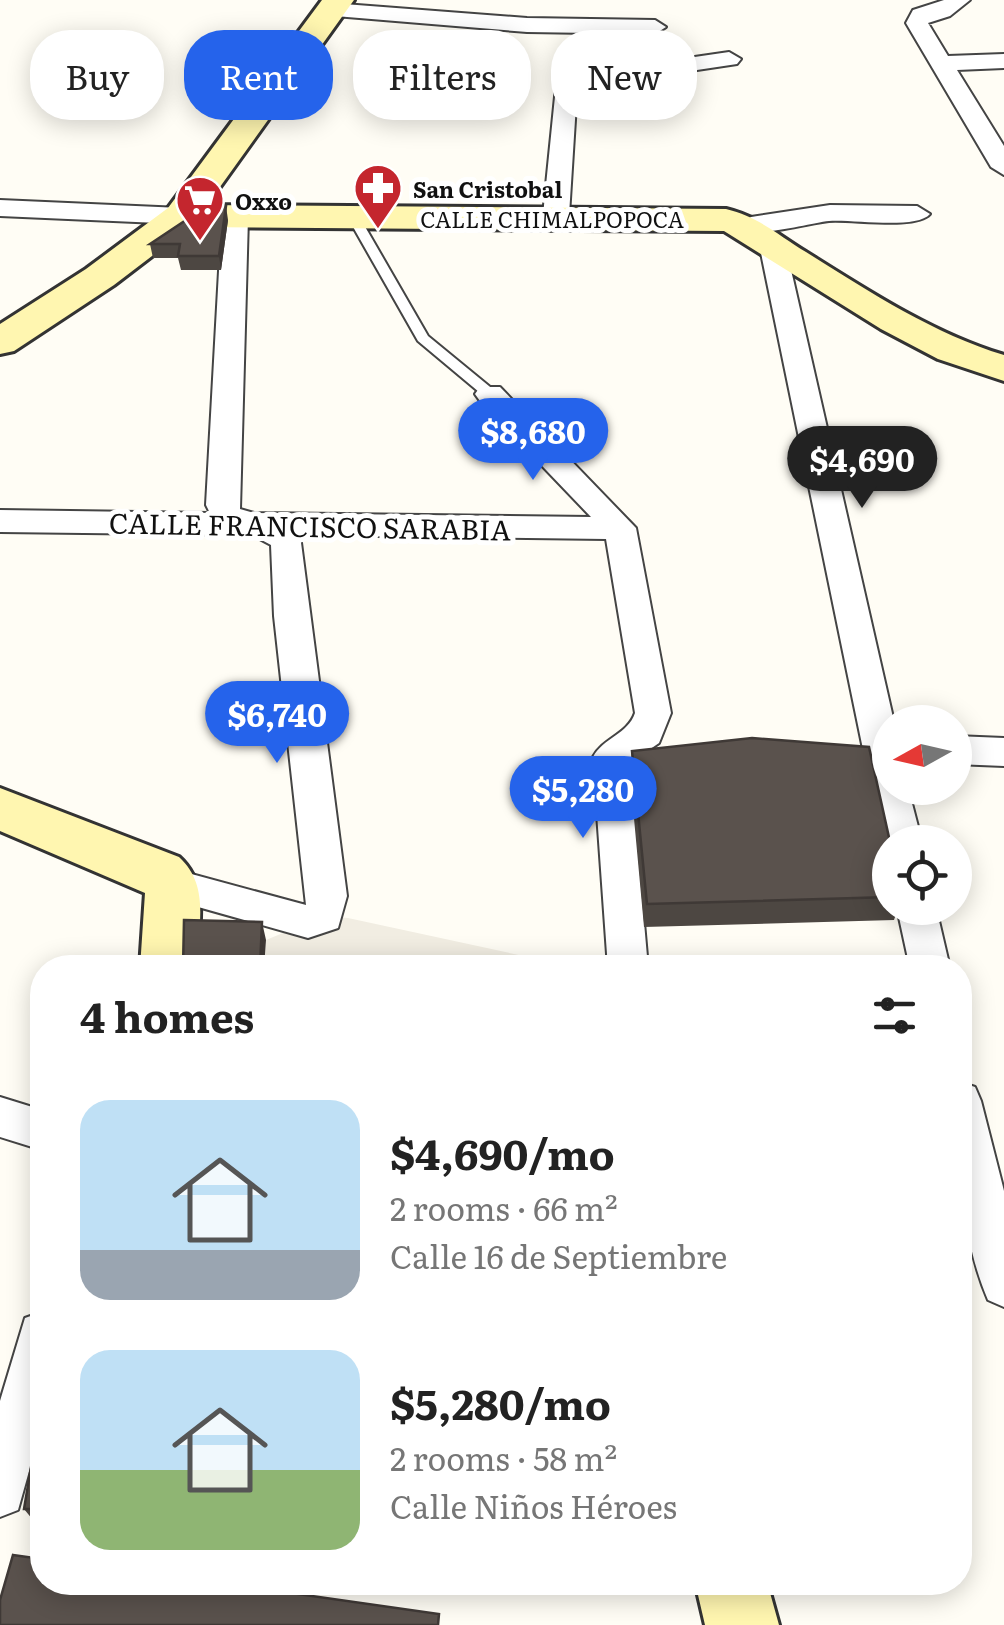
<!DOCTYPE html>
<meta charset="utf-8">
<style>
:root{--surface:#fff;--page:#f6f6f6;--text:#222;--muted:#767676;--accent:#2563eb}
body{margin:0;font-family:Literata,serif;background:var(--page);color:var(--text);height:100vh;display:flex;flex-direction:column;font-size:38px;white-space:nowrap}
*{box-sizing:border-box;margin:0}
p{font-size:32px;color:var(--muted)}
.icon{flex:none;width:55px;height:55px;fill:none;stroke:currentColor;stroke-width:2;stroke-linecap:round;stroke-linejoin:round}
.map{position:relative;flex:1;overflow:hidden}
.side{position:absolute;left:30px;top:955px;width:942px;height:640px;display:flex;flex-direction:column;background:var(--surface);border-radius:40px;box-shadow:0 5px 25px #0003}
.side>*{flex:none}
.hud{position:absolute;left:30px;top:30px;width:945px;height:90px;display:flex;gap:20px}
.needle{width:65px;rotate:262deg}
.buttons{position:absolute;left:872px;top:705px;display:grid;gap:20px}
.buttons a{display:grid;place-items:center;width:100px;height:100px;border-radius:50%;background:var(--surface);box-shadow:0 5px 25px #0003;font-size:50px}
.price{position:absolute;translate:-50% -85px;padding:0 22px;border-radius:35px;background:var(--accent);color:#fff;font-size:32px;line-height:65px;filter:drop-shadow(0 2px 5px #0008)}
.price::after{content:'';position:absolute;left:50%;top:60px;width:30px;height:22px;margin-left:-15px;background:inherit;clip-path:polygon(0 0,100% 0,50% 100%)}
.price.active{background:#222;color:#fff}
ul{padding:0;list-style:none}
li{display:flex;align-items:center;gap:30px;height:250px;padding:0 50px}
li span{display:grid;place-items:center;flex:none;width:280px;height:200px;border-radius:30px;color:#555}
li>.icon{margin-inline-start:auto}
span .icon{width:120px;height:120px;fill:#fffc;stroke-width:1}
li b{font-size:42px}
h2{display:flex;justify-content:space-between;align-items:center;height:120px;padding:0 50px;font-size:42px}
.chip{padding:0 35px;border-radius:40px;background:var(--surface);box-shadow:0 5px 25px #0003;font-size:35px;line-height:90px}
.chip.active{background:var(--accent);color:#fff}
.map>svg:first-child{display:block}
.plaza{fill:#f1ede2}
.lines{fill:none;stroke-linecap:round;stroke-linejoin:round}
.lane-casing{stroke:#444;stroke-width:4}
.street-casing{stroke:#444;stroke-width:4}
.secondary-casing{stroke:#333;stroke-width:6}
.lane{fill:#fff;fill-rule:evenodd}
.street{fill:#fff;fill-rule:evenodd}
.secondary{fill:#fff6b0;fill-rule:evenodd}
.wall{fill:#4d4742}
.shaded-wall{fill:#3f3936}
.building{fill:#5a524d;stroke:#3f3936;stroke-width:2.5}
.labels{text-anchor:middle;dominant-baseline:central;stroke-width:10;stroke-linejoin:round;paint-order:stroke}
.far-poi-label{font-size:22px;font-weight:bold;fill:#111;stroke:#fff;text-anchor:start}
.far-street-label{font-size:22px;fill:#111;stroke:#fff}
.street-label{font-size:28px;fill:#111;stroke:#fff}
</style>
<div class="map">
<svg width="1004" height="1625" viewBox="0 0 1004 1625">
<rect width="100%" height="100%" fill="#fffdf5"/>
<path class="plaza" d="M324 916 348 918 574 967 264 968 266 940Z"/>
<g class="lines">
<g class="lane-casing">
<path id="lane" d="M354 214 360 218 428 336 495 391V397H485L418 341 348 218Z"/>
</g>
<g class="street-casing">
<path id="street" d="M944 0H970L950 16 928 23 948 56 1004 54V68L957 70 1004 146V175L991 167 906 23 913 10Z
M331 3 527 18 655 20 666 27 655 34 527 32 323 15 320 10 323 5Z
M729 52 741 59 737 64 577 88 569 215 556 223 547 221 543 215 557 77Z
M0 200 181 208 194 216 181 224 0 216Z
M830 205 917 206 930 214C916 230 852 219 829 221 808 223 751 241 738 225L751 217Z
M235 209 248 217 240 509 254 513 591 517 480 401 475 394 480 387H500L636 528 671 713 659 743 630 763 648 968H608L593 757C603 738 628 734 635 713L606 539 300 535 347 896 338 928 308 938 159 896 154 885 159 874 173 869 306 905 274 616 271 545 252 535 0 532V510L210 513 206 505 222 217Z
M773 240 786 248 894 722H890V788H908L922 842H890V853L871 788 760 248Z
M955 736 1004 738V766L955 764Z
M897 908H936L950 968H910Z
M960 1082 975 1087 981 1101 1004 1191V1307L988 1300C958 1230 960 1156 960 1082Z
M0 1097 42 1110V1150L0 1137Z
M42 1312V1425L18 1510 0 1517V1401L25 1318Z"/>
</g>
<g class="secondary-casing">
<path id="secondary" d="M322 0H354L207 205 726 209C759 217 778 235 806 252 868 291 934 334 1004 355V381L938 359 881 329 724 231 190 227 114 285 14 351 0 354V324L86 269 168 208Z
M0 788 179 857C211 886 198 928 196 968H140L145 893 0 831Z
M695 1582H767L779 1625H705Z"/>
</g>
<use href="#lane" class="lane"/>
<use href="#street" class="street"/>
<use href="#secondary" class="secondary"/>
</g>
<path class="wall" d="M228 220 221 270H181L178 258H153L150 244Z
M632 751 890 842V908H898L894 920 644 927 630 775Z
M42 1402V1520H33L24 1509Z"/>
<path class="shaded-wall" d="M226 206 228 220 221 270 219 256Z
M262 922 266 940 264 968H260Z"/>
<path class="building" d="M196 206H226L219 256H178L180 244H150L195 214Z
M752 738 869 747 890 842V897L647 904 632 751Z
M184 920 262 922 260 968H183Z
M42 1402V1509H24Z
M13 1555 42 1559V1582H214L439 1614 438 1625H0V1600Z"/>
<defs>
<g id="pharmacy-pin" transform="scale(2.5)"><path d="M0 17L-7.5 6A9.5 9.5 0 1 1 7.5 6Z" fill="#c4262e" stroke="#fff"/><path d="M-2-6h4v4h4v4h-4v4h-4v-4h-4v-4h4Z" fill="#fff"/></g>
<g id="supermarket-pin" transform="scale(2.5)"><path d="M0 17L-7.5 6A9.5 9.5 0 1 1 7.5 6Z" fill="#c4262e" stroke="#fff"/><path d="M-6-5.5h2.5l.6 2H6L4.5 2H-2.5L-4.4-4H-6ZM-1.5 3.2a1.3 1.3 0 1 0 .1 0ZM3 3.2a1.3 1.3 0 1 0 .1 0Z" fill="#fff"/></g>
</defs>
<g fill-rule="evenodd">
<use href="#pharmacy-pin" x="378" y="188"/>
<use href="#supermarket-pin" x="200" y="200"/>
</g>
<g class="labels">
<g class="far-poi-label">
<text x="413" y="188">San Cristobal</text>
<text x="235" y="200">Oxxo</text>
</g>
<g class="far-street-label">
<text x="552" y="218">CALLE CHIMALPOPOCA</text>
</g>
<g class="street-label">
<text transform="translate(310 525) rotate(1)">CALLE FRANCISCO SARABIA</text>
</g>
</g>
</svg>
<div class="buttons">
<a><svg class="needle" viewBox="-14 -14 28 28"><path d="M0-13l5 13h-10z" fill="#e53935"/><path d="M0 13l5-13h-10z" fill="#767676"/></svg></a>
<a><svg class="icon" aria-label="locate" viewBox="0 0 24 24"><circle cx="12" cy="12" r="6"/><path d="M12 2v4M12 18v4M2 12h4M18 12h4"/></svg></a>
</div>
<b class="price" style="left:533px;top:483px">$8,680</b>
<b class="price active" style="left:862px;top:511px">$4,690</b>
<b class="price" style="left:277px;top:766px">$6,740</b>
<b class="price" style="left:583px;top:841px">$5,280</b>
<div class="hud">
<a class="chip">Buy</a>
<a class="chip active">Rent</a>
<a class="chip">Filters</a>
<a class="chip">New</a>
</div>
<section class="side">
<h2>4 homes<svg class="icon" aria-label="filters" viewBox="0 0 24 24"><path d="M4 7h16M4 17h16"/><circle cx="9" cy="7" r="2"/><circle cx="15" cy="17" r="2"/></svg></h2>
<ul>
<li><span style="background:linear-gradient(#bfe0f5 75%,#9aa5b1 0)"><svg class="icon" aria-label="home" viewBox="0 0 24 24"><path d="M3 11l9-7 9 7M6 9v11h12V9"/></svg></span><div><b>$4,690/mo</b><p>2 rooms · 66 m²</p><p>Calle 16 de Septiembre</p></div></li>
<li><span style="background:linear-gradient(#bfe0f5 60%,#8fb573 0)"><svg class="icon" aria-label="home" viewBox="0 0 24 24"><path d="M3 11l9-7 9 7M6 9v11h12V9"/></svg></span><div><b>$5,280/mo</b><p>2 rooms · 58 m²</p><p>Calle Niños Héroes</p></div></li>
</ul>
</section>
</div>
